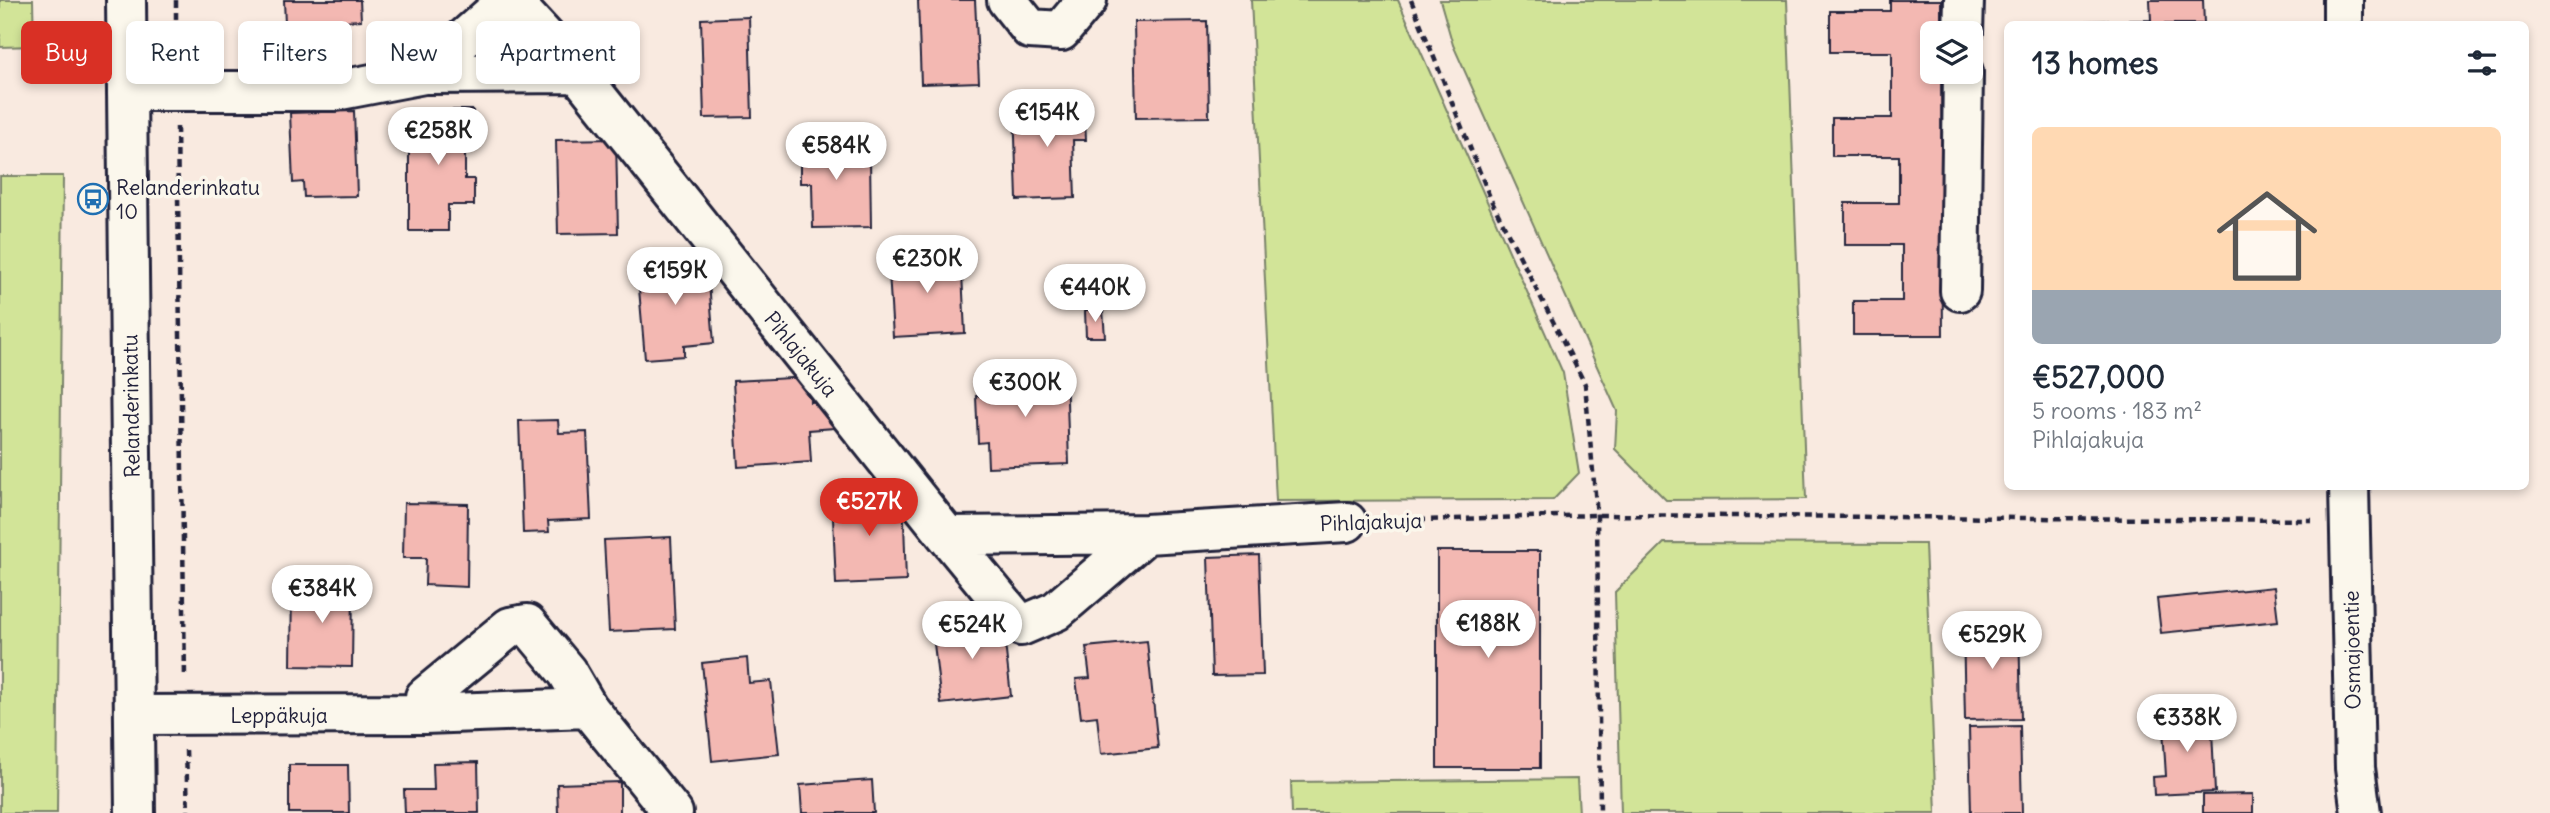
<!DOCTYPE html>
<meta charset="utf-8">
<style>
:root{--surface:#fff;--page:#f2f2f3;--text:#1f2937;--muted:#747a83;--line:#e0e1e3;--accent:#d93025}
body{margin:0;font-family:Delius,sans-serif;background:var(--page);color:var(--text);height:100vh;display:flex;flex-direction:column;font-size:26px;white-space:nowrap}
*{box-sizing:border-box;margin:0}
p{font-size:23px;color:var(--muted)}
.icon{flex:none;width:38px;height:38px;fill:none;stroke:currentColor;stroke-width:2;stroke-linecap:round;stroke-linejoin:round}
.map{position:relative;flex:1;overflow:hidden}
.sheet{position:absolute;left:2004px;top:21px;width:525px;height:469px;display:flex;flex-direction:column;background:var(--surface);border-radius:10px;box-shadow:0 4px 10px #0003}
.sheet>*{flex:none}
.banner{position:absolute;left:21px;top:21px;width:665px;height:63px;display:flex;gap:14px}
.tools{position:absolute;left:1920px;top:21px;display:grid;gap:14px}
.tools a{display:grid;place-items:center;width:63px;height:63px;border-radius:10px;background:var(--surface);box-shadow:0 4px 10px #0003;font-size:35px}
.price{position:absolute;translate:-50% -60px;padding:0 16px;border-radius:24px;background:#fff;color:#222;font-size:23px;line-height:46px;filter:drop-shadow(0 2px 4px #0008)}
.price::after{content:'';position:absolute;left:50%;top:42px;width:21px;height:16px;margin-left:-10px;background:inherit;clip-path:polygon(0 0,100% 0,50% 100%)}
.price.active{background:var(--accent);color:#fff}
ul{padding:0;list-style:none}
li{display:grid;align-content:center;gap:14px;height:371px;padding:0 28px}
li+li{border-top:2px solid var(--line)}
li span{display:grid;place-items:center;height:217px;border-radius:10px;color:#555}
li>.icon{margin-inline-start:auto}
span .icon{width:126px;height:126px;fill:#fffc;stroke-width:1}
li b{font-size:30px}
h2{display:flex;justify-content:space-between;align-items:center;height:84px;padding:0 28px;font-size:30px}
.pill{padding:0 24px;border-radius:10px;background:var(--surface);box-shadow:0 4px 10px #0003;font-size:24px;line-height:63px}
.pill.active{background:var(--accent);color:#fff}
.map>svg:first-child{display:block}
.green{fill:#d2e498;stroke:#7a836a;stroke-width:2}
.building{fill:#f3b8b2;stroke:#22223b;stroke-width:2}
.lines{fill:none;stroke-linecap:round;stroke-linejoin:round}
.minor-casing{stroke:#22223b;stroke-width:44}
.major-casing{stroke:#22223b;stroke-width:44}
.path{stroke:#22223b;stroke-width:4.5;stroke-dasharray:7 5;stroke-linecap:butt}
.minor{stroke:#fbf7ec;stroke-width:38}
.major{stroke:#fbf7ec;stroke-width:38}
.labels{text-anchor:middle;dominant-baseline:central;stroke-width:7;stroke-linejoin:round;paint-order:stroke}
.poi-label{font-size:21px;fill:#22223b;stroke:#fbf7ec;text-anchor:start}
.street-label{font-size:21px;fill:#22223b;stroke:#fbf7ec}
</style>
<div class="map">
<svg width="2550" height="813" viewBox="0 0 2550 813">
<rect width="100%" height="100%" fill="#f9eae0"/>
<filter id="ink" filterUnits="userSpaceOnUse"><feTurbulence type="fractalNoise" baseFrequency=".0143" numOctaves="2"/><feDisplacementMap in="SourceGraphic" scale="14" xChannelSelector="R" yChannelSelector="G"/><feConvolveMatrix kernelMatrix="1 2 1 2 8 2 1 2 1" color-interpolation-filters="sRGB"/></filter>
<g filter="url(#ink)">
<path class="green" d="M0 0H33L34 46 0 47Z
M1251 0H1398L1563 373 1579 473 1553 500 1276 501Z
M1440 0H1787L1806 499 1666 500 1615 449 1617 411 1453 45Z
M0 176H63L57 813H0Z
M1664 543 1925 544 1936 813H1621L1615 592Z
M1577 779 1579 813H1292L1291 782Z"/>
<path class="building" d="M284 0H360L361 20 285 24Z
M918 0H975L979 82 921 84Z
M1890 0H1941V33H1932V72H1941L1943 335H1853V301H1902V245H1845V203H1899V156H1832V118H1892V52H1830V11H1890Z
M2150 0H2203L2204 24H2085V21L2151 20Z
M749 17 752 117 704 118 701 19Z
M1207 21 1209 117 1136 118 1134 22Z
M1084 103 1086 140H1073L1075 198 1017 200 1014 105Z
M409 110H473V135H465V179H474V205H448V231H409Z
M354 111 357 196 304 197 303 182 293 183 290 113Z
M800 134H847V158L870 157 871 227 813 228 812 183H800Z
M616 139 618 233 558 234 556 140Z
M961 253 965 333 893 337 888 256Z
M707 259 714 343 684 346V356L645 359 637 265Z
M1085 310H1103L1105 337H1086Z
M1066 371 1069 464 988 467 987 442 978 443 976 396 988 395 987 373Z
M809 377 810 402 833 401 834 428 809 430 811 462 738 467 733 381Z
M558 420 559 433 587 432 591 519 548 521 549 532 523 533 519 421Z
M903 493 906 581 836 584 832 496Z
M404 503 468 504 467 587 425 585 426 558H403Z
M671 537 675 629 609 632 604 540Z
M1437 551H1540V768H1437Z
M1259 555 1263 675 1212 676 1208 557Z
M292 584 353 585 352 667 291 666Z
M2274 587 2278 621 2161 633 2157 599Z
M1002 617 1011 696 941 704 932 626Z
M2019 622 2021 719 1965 720 1963 624Z
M1147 641 1158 748 1101 754 1097 716 1081 718 1076 679 1090 678 1086 647Z
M747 658 749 683 771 681 779 754 712 761 702 663Z
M2211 710 2215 792 2154 795 2153 777 2166 776 2162 713Z
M2020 726 2022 813H1971L1969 727Z
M478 762 479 813H405L404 790H434L433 763Z
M289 765H348L349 813H289Z
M872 780 874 813H802L800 785Z
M620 782V813H558L557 784Z
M2253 794V813H2203V795Z"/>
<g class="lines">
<g class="minor-casing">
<path id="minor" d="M511 0 578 73
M1007 0 1030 29 1061 31 1087 0
M2343 0V24
M1963 33 1964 0
M424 74 508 0
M127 91H335L424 74 578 73 947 536 1146 534 1347 522
M1960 291 1963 72
M2349 486 2355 768 2361 813
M947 536 1021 626 1056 611 1146 534
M424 714 425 697 510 627 527 624 567 672 588 708
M134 715 424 714 588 708 673 813"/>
</g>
<g class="major-casing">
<path id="major" d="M126 0 135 813"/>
</g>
<path class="path" d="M176 0V55
M1411 0 1491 200 1585 384 1597 515 1600 813
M177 127 185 678
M1383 521 1597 515 2312 520
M186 750 188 813"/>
<use href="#minor" class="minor"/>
<use href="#major" class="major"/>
</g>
</g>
<defs>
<g id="bus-ring" transform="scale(1.575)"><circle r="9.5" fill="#fbf7ec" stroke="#1f6fb2" stroke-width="1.5"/><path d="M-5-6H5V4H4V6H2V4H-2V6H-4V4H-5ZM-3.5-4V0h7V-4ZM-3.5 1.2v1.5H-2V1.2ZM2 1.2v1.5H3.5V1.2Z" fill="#1f6fb2"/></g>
</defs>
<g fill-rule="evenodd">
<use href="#bus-ring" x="93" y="199"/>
</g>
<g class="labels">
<g class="poi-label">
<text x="116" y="187">Relanderinkatu<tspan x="116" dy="24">10</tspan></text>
</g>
<g class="street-label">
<text transform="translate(801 354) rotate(51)">Pihlajakuja</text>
<text transform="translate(131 406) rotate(-91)">Relanderinkatu</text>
<text transform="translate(1371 522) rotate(-2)">Pihlajakuja</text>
<text transform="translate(2352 650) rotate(-91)">Osmajoentie</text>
<text x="279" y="715">Leppäkuja</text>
</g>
</g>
</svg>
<div class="tools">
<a><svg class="icon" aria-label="layers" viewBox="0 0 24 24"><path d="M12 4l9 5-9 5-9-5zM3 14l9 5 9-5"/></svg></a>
</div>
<b class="price" style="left:1047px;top:149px">€154K</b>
<b class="price" style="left:438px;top:167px">€258K</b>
<b class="price" style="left:836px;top:182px">€584K</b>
<b class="price" style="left:927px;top:295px">€230K</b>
<b class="price" style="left:675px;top:307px">€159K</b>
<b class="price" style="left:1095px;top:324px">€440K</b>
<b class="price" style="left:1025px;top:419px">€300K</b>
<b class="price active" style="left:869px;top:538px">€527K</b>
<b class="price" style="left:322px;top:625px">€384K</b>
<b class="price" style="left:1488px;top:660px">€188K</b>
<b class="price" style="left:972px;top:661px">€524K</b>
<b class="price" style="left:1992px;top:671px">€529K</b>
<b class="price" style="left:2187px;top:754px">€338K</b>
<div class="banner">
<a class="pill active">Buy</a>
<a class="pill">Rent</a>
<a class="pill">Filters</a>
<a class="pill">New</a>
<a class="pill">Apartment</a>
</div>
<section class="sheet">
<h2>13 homes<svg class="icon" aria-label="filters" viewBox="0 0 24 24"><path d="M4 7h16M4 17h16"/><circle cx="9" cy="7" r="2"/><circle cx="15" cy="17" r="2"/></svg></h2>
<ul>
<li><span style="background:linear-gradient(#ffd9b3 75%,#9aa5b1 0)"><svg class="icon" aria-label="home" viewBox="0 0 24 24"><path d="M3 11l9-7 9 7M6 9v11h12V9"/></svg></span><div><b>€527,000</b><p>5 rooms · 183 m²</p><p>Pihlajakuja</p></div></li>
</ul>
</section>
</div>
